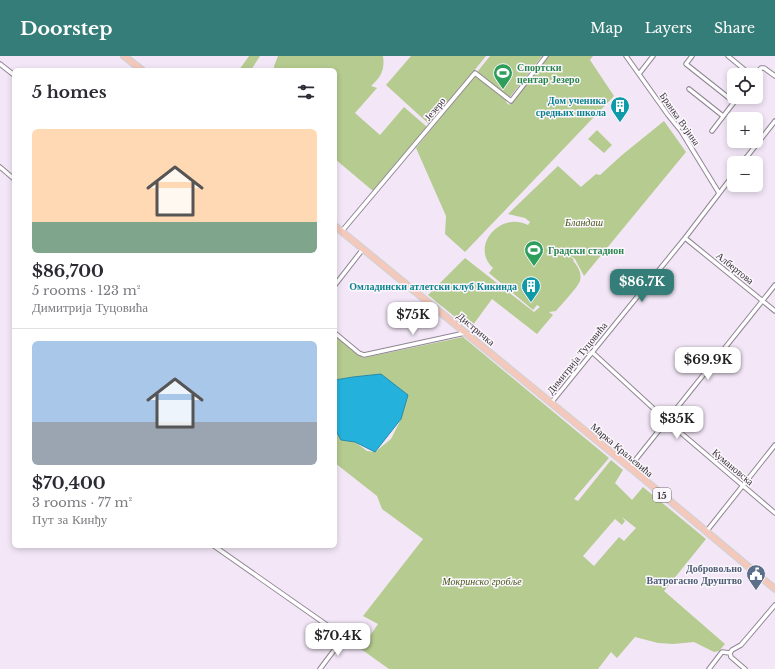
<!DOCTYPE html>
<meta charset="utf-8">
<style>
:root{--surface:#fff;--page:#f7f7f7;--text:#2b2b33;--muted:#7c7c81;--line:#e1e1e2;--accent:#357d78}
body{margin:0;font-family:"Libre Baskerville",serif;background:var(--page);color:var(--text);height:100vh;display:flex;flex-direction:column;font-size:15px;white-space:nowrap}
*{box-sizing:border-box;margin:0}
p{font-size:13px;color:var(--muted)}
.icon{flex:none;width:22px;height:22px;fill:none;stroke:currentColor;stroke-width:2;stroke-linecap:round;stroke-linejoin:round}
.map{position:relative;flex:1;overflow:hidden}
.sheet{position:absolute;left:12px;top:12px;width:325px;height:480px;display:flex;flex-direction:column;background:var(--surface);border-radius:6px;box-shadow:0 2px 6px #0003}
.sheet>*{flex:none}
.buttons{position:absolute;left:727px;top:12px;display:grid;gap:8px}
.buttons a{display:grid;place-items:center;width:36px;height:36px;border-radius:6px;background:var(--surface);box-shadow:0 2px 6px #0003;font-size:20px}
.price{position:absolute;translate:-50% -34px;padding:0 9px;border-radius:8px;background:#fff;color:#222;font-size:13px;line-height:26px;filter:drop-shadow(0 1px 2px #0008)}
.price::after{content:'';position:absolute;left:50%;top:24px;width:12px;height:9px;margin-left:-6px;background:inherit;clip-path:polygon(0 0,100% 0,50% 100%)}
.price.current{background:var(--accent);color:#fff}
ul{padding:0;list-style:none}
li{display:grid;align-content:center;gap:8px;height:212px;padding:0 20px}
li+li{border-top:1px solid var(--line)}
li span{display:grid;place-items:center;height:124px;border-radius:6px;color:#555}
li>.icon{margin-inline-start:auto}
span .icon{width:72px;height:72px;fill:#fffc;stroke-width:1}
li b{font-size:17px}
h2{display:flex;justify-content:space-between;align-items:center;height:48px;padding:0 20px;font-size:17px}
header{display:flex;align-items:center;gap:24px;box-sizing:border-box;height:56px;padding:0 20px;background:var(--accent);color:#fff}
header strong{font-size:19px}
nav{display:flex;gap:22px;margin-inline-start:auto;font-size:14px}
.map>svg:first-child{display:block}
.green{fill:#b5cb8f;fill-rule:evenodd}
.water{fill:#24b2dc;stroke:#298baa}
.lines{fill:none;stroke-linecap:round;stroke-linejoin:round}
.minor-casing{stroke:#918695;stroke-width:5.5}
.primary-casing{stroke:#d3d2d3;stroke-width:8}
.minor{stroke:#fff;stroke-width:3.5}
.primary{stroke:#f5c8bc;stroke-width:5.5}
.labels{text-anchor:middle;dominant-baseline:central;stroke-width:3;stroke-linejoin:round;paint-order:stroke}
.shield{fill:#fcf7fd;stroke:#716c72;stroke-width:1}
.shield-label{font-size:9px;font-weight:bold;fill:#353137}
.leisure-label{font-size:10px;font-weight:bold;fill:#27864d;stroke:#fcf7fd;text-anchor:start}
.culture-label{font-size:10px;font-weight:bold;fill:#0d838f;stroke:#fcf7fd;text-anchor:end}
.street-label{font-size:10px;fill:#353137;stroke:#fcf7fd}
.park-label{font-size:10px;font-style:italic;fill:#445815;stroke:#fcf7fd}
.service-label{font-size:10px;font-weight:bold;fill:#4e5e75;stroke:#fcf7fd;text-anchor:end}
</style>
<header>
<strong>Doorstep</strong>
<nav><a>Map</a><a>Layers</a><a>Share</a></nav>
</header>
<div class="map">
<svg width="775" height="613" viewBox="0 0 775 613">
<rect width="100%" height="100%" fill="#f3e7f7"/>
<path class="green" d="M249 0H260L251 14 248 12 239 14Z
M278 0H383C385 14 381 21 371 30L377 32 355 57 380 79 404 51 427 71 373 135 335 103V14H274V10Z
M411 0H486L430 69 386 29Z
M490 0H542L506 46 509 49 548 0H593L590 4 614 40 465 196 445 178 446 160 416 92Z
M664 65 686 96 584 220 575 203 569 199 574 204 573 205C578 210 582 217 580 225 578 231 561 249 556 255L549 256 553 259 537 278 492 243 470 273 428 239 465 202 534 256 540 251 537 249 533 254 489 217 493 212C470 191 499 155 528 169L530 166 525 162 508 158 558 110 581 131 596 118 600 119 622 99Z
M597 74 612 89 604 97 588 83Z
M335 280 363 302 463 281 609 402 574 443 578 445 611 404 623 414 615 427 632 444 643 431 706 483 664 535 725 588 719 595 714 596 694 586 673 588 658 587 635 581 617 602 611 596 598 613H389L361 593 378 568 363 560 423 483 382 453 377 440 335 407V373L341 384 355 386 367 395 375 396 391 383 401 363 353 321 335 324ZM622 461 636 472 624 485 619 481 594 510 583 500 615 463 622 469 625 465Z"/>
<path class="water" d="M381 318 408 339 401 363 375 396 355 386 341 384 335 373V324L353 321Z"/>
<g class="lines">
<g class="minor-casing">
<path id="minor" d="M626 0 668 59 681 75 719 137
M692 0 686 8 734 46
M728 0 751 19
M0 8 14 19
M639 18 653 0
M755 19 761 12H764L775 20
M689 33 723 60
M712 75 738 41
M742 107 775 65
M0 111 14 123
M342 175 475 17 511 45 546 0
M685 182 775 255
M335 229 363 193
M335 277 359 297 364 299 465 277
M592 296 667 365 775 457
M551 347 685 182 734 118
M629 412 775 229
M706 476 775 389
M214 490 344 581 320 613
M730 597 732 594 741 589 775 549
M730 597 731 601 745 613
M709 613 722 596 730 597"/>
</g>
<g class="primary-casing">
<path id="primary" d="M124 0 142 14
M335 170 633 414 775 533"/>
</g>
<use href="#minor" class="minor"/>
<use href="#primary" class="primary"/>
</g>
<defs>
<g id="stadium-pin" transform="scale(1)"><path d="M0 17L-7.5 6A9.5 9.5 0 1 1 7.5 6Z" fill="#2e9e5b" stroke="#fcf7fd"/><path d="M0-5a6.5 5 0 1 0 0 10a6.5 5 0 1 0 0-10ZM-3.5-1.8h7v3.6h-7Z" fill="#fff"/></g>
<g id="building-pin" transform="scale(1)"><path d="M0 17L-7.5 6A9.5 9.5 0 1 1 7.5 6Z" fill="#0f9aa8" stroke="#fcf7fd"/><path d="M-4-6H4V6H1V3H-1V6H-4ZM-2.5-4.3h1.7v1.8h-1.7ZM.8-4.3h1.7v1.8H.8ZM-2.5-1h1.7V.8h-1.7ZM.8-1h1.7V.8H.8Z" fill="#fff"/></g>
<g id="civic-pin" transform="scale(1)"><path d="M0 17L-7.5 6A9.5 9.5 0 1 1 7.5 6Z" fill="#5c6f8a" stroke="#fcf7fd"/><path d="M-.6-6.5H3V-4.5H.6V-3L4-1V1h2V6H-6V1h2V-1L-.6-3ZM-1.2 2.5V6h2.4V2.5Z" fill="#fff"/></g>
</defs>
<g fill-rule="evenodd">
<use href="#stadium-pin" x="503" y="17"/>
<use href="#building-pin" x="620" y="50"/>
<use href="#stadium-pin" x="534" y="194"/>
<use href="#building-pin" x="531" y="230"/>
<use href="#civic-pin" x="756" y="518"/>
</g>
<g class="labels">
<rect class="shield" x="653" y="432" width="18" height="14" rx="3"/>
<g class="shield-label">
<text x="662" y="439">15</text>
</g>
<g class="leisure-label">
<text x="517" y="11">Спортски<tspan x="517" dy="12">центар Језеро</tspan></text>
<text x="548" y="194">Градски стадион</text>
</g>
<g class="culture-label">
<text x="606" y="44">Дом ученика<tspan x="606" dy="12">средњих школа</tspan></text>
<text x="517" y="230">Омладински атлетски клуб Кикинда</text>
</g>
<g class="street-label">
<text transform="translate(435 53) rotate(-50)">Језеро</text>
<text transform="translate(680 63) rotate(55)">Бранка Вујина</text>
<text transform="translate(735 212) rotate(39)">Албертова</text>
<text transform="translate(476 273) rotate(40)">Дистричка</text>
<text transform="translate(577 302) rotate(-51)">Димитрија Туцовића</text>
<text transform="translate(622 394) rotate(40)">Марка Краљевића</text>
<text transform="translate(733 411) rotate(40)">Кумановска</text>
</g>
<g class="park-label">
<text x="584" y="166">Бландаш</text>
<text x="482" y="525">Мокринско гробље</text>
</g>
<g class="service-label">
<text x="742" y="512">Добровољно<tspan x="742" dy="12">Ватрогасно Друштво</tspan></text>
</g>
</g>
</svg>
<div class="buttons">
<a><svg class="icon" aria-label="locate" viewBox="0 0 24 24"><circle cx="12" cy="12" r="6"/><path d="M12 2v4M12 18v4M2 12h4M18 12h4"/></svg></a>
<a>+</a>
<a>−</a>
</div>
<b class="price current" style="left:642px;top:247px">$86.7K</b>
<b class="price" style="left:413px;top:280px">$75K</b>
<b class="price" style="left:708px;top:325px">$69.9K</b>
<b class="price" style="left:677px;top:384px">$35K</b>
<b class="price" style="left:338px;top:601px">$70.4K</b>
<section class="sheet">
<h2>5 homes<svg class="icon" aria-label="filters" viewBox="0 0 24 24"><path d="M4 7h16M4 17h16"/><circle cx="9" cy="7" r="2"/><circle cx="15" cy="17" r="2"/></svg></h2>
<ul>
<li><span style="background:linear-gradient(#ffd9b3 75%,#7fa58c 0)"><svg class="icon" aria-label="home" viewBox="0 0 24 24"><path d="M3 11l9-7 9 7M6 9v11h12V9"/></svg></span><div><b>$86,700</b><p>5 rooms · 123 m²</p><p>Димитрија Туцовића</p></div></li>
<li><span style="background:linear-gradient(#a9c7e8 65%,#9aa5b1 0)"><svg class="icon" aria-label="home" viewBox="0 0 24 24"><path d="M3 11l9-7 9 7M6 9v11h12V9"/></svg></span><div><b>$70,400</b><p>3 rooms · 77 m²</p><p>Пут за Кинђу</p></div></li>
</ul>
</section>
</div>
